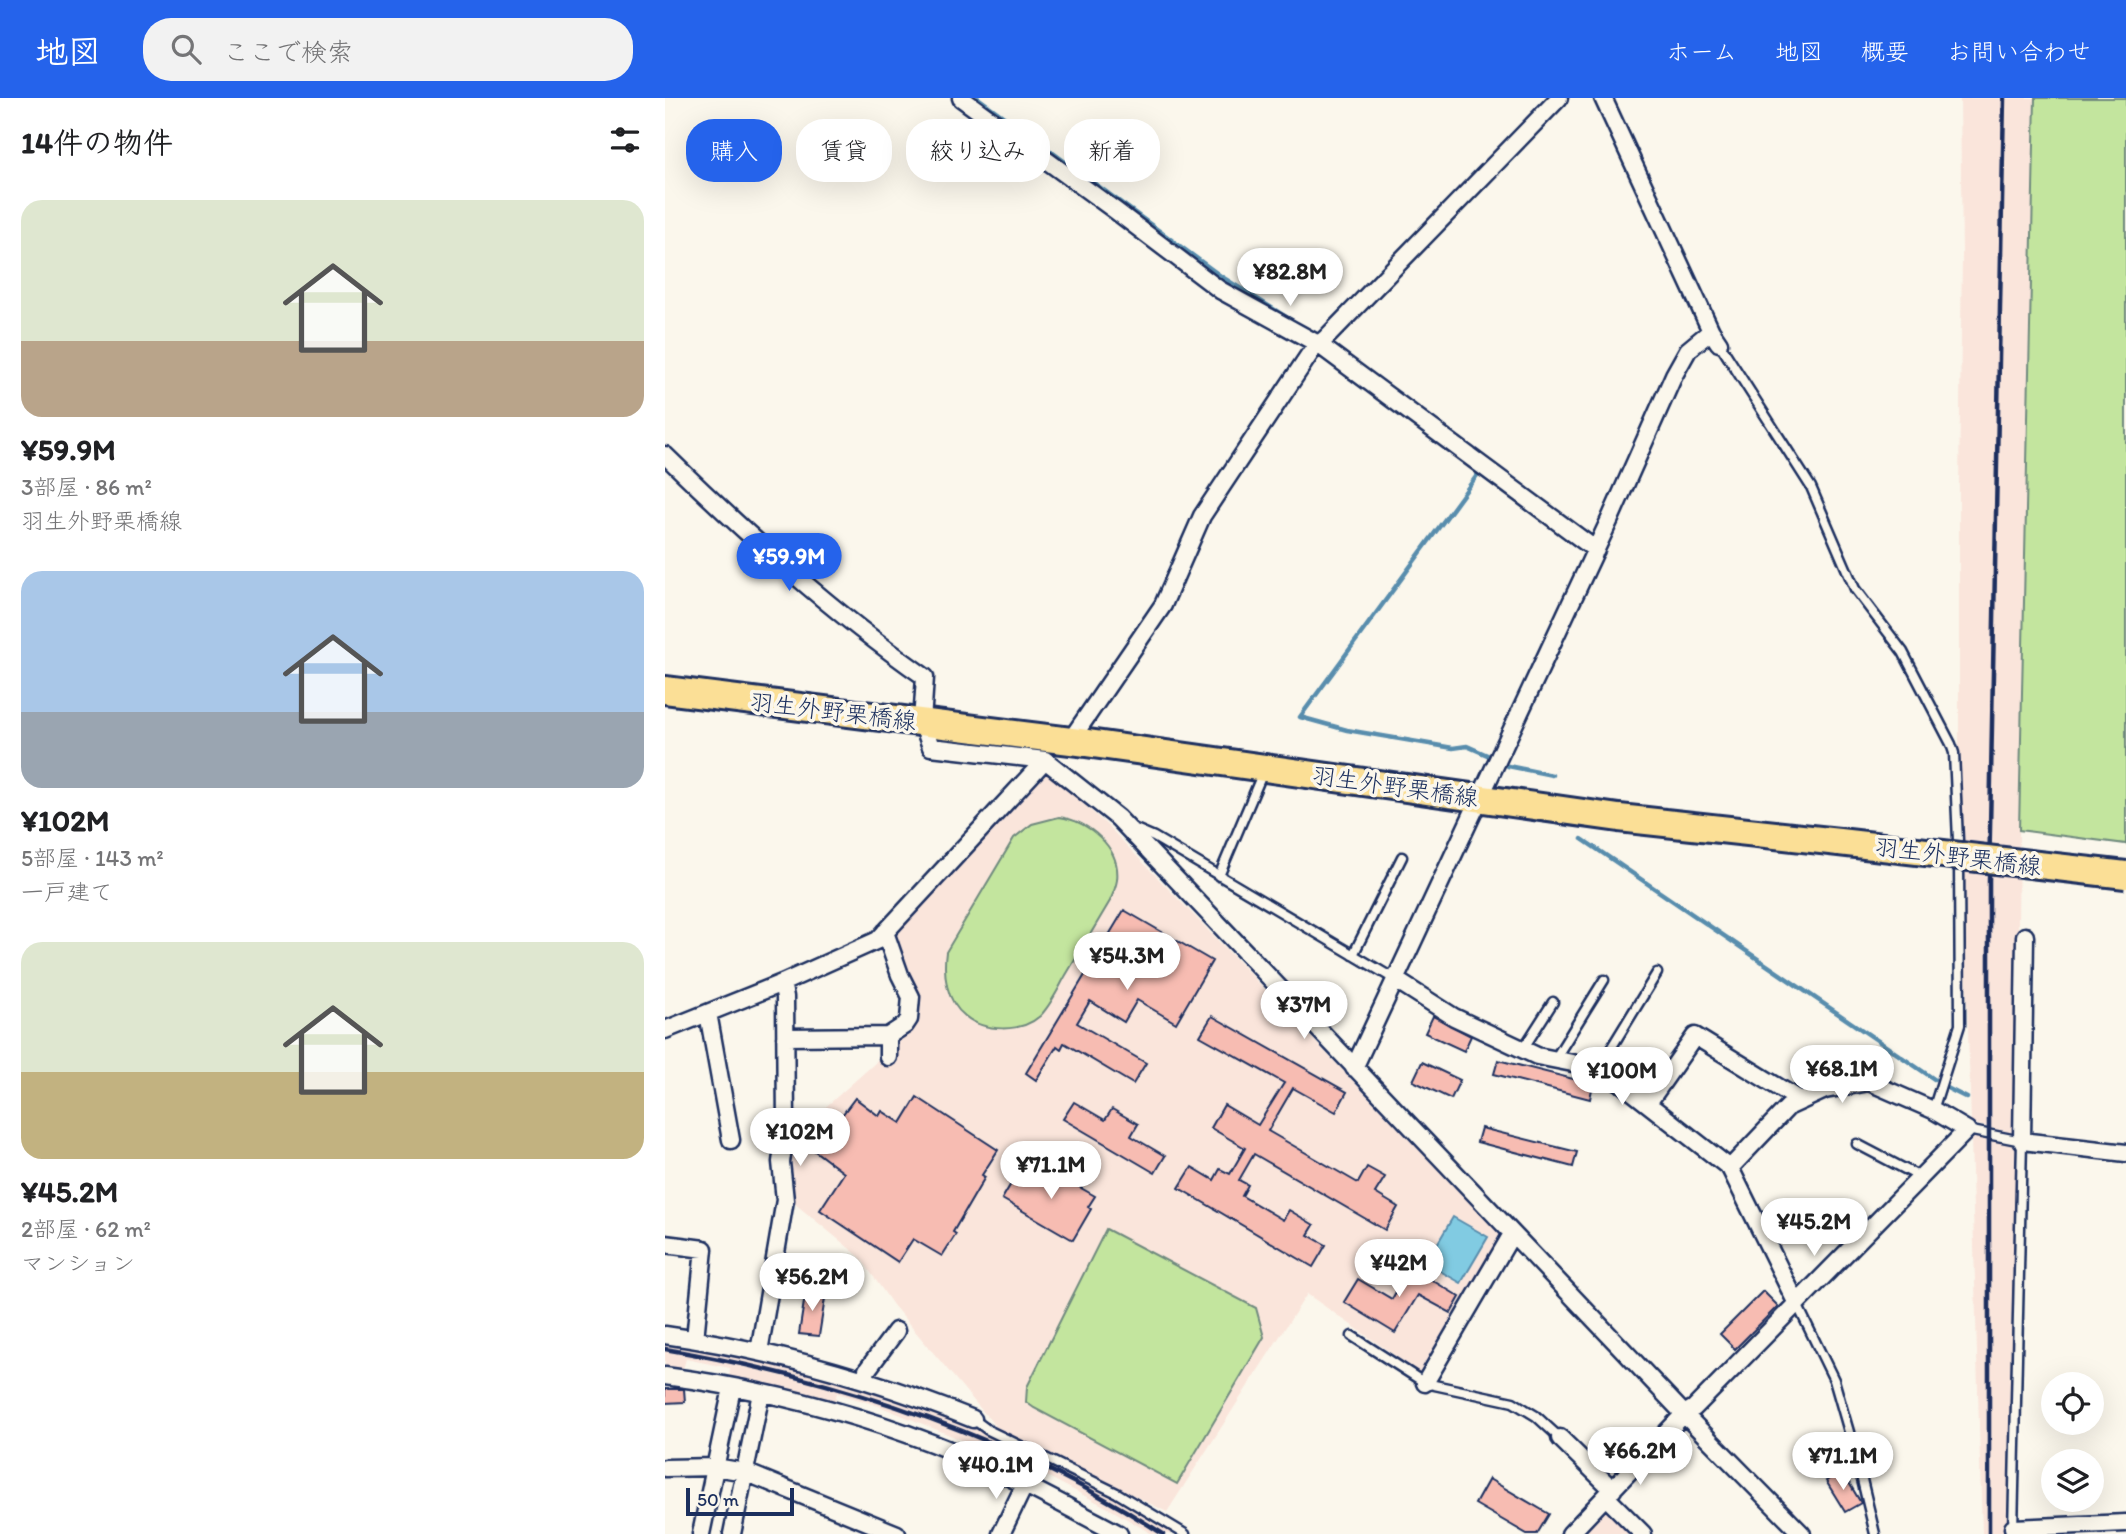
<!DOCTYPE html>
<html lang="ja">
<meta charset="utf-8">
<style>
:root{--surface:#fff;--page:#f2f2f2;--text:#202124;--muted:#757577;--accent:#2563eb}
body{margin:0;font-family:Itim,"Klee One",sans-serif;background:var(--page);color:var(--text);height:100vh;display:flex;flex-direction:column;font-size:26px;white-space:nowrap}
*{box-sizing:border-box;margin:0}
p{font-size:23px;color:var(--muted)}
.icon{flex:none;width:38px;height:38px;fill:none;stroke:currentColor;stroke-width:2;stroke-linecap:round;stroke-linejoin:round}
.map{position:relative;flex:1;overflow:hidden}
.drawer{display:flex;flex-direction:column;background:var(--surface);width:665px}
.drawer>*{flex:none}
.banner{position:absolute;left:21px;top:21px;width:665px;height:63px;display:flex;gap:14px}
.buttons{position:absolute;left:1376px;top:1274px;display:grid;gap:14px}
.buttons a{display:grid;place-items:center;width:63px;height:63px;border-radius:50%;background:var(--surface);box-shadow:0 7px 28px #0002;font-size:35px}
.scale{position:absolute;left:21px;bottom:18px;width:108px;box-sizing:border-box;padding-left:7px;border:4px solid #1b2f5e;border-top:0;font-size:19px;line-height:24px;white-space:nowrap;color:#1b2f5e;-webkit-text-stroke:5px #fbf7ec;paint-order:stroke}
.price{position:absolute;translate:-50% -60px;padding:0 16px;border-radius:24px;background:#fff;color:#222;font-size:23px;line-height:46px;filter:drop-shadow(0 2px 4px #0008)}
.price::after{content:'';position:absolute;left:50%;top:42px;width:21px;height:16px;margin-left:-10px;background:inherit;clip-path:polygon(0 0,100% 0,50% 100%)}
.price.active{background:var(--accent);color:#fff}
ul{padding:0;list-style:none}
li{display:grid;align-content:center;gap:14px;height:371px;padding:0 21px}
li span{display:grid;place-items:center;height:217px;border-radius:21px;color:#555}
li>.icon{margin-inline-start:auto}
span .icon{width:126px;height:126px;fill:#fffc;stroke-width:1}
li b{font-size:30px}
h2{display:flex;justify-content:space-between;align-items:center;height:84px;padding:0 21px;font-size:30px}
.chip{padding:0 24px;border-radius:28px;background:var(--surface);box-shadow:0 7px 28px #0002;font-size:24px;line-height:63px}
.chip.active{background:var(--accent);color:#fff}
header{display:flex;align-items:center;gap:42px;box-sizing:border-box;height:98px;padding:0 35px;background:var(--accent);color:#fff}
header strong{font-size:33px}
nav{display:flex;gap:38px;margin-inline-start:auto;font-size:24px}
.search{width:490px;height:63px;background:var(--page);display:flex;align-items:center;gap:18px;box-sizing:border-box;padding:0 24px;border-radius:28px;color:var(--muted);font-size:26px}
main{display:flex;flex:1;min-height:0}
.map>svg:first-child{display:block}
.built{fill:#fae5db}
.green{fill:#c3e59e;stroke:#6f8a7e;stroke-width:2}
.water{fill:#81cbe2;stroke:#588dad;stroke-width:2}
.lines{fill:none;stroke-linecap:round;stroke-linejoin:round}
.stream{stroke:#588dad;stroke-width:4.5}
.building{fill:#f7bcb2;stroke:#1b2f5e;stroke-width:2}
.service-casing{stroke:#1b2f5e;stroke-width:13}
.minor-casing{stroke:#1b2f5e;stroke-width:21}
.primary-casing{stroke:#1b2f5e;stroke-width:32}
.service{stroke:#fbf7ec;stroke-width:8}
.minor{stroke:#fbf7ec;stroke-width:16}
.primary{stroke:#fbdf96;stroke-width:26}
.rail{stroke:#1b2f5e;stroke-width:4.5}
.primary-bridge-casing{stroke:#1b2f5e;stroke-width:32;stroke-linecap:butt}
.primary-bridge{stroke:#fbdf96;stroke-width:26}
.labels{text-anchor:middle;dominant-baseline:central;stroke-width:7;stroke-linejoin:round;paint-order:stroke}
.street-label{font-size:24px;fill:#1b2f5e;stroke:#fbf7ec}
</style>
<header>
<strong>地図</strong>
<div class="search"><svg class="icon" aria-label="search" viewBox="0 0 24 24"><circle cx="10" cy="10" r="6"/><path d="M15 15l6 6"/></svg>ここで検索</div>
<nav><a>ホーム</a><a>地図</a><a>概要</a><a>お問い合わせ</a></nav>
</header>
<main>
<section class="drawer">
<h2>14件の物件<svg class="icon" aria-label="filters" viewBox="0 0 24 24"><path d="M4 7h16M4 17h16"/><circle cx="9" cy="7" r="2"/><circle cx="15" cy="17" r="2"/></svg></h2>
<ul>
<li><span style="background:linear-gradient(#dfe7d0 65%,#b9a48a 0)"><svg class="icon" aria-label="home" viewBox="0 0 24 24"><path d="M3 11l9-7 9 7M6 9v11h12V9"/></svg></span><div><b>¥59.9M</b><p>3部屋 · 86 m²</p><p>羽生外野栗橋線</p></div></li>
<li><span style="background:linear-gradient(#a9c7e8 65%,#9aa5b1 0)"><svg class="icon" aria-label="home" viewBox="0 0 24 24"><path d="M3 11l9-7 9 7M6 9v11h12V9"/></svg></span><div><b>¥102M</b><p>5部屋 · 143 m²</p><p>一戸建て</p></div></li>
<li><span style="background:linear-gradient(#dfe7d0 60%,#c2b280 0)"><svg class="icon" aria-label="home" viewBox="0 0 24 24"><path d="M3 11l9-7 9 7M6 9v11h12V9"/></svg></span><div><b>¥45.2M</b><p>2部屋 · 62 m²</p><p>マンション</p></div></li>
</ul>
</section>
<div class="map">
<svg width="1461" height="1436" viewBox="0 0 1461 1436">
<rect width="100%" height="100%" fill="#fbf7ec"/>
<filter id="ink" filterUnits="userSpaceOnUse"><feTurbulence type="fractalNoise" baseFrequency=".0143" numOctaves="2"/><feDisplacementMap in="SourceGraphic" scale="14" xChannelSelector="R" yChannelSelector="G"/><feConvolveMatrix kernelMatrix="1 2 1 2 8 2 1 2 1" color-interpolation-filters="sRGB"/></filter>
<g filter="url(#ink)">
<path class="built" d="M1295 0H1370L1354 732 1351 1036 1306 1025 1294 653V388L1297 155Z
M376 668 443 728 838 1139 755 1275 642 1196 502 1414 331 1329 228 1207 195 1159 129 1105 118 1073 155 1014 210 965 251 904 230 834Z
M1322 1039 1353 1047 1344 1436H1317L1306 1040Z
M0 1243 172 1279 291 1320 351 1347 457 1400 515 1436H487L445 1411 368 1371 214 1308 172 1295 169 1307 64 1282 65 1270 21 1261 17 1274 0 1273Z
M943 1409 973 1436H917Z"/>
<path class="green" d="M1370 0H1461V746L1354 732Z
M394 719C423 723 456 749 452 782 451 789 448 796 445 803 431 827 416 852 401 877 393 891 386 907 375 918 356 935 319 934 300 918 281 903 278 876 281 854L349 740 367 726Z
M441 1131 591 1210 599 1239 512 1386 369 1310 361 1304 362 1289Z"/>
<path class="water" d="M788 1119 823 1139 796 1185 761 1165Z"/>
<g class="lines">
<path class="stream" d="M313 0 557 179 629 224
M813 376 635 619 682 632 788 650 802 648 829 660
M843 668 887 677
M917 741 1269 981
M1282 990 1302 1000"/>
</g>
<path class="building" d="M459 812 547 863 511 925 472 902 459 924 425 903 412 925 481 965 468 986 399 945 396 951 392 948 371 982 361 975Z
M547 918 682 994 671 1014 628 990 603 1033 693 1085 702 1069 720 1079 710 1095 733 1109 720 1132 589 1056 574 1082 583 1087 577 1098 618 1122 624 1112 649 1127 643 1137 661 1147 648 1169 514 1090 527 1069 549 1082 555 1071 565 1076 580 1050 546 1030 559 1007 593 1027 619 985 535 938Z
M768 918 806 938 799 953 760 935Z
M833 962 928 986 925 1001 829 976Z
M757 964 795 982 786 1001 748 983Z
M252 999 333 1052 317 1077 320 1079 288 1134 291 1136 277 1158 248 1141 233 1164 155 1112 179 1075 150 1053 190 1000 214 1018 217 1013 236 1025Z
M409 1004 440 1022 447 1011 473 1026 466 1038 500 1058 490 1075 398 1021Z
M816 1030 912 1054 908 1069 812 1044Z
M356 1069 380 1084 386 1073 430 1098 423 1109 426 1111 408 1142 337 1101Z
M745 1169 795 1199 786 1215 753 1197 730 1235 679 1204 693 1181 727 1201Z
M141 1191 161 1194 154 1238 134 1236Z
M1098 1193 1113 1208 1070 1251 1055 1236Z
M0 1291H19L20 1304 0 1305Z
M1177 1373 1196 1405 1180 1414 1161 1383Z
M824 1381 884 1416 872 1436H862L810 1406Z"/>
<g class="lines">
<g class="service-casing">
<path id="service" d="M1054 245 1146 389 1190 491 1238 554 1286 646 1289 655 1294 764 1295 927 1268 1012
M468 730 489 739 731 882
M554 778 598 674
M688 857 737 759
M858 951 888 904
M890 961 939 882
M934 970 992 875
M1302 1032 1357 1043 1348 1433
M1192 1046 1255 1079
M1131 1204 1169 1282 1193 1365 1210 1436
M687 1238 760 1285 848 1304 871 1318 895 1340
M308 1321 323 1332 452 1395 520 1436"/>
</g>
<g class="minor-casing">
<path id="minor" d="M296 0 451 113 555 192 653 246 931 452
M938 0 1046 233 1054 245
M0 357C82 437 167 514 260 579L257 624 266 649 380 662 453 720 1019 1316 1137 1436
M405 643 498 507 537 418 648 251 660 241 894 0
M220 834 235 877 246 899 244 921 240 927 223 938
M1360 838 1357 1043 1461 1055
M731 882 789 919 872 958 938 971 1065 1070 1131 1204
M43 915 66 1042
M0 932 117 885 213 842 380 662
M120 939 223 938V959
M689 970 945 421 1009 277 1023 252 1046 233
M983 1005 1030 938 1136 1003
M0 1146 39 1151 30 1241
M0 1237C106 1252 209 1281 308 1321
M94 1254 120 1102 116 1064 121 1029 120 899 117 885
M0 1278C100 1291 199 1317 292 1355 348 1379 401 1408 454 1436
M200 1281 202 1272 231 1233
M760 1285 847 1136
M895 1340 948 1392
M0 1370 50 1369 80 1374 232 1436
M941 1399 978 1436
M1348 1430 1461 1425
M36 1436 67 1290
M67 1436 96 1295
M336 1436 360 1386
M905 1436 1019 1316 1029 1310 1302 1032 1268 1012 1204 984 1160 992 1123 1009 1065 1070"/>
</g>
<g class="primary-casing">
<path id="primary" d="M0 592 422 645 954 720 1174 744"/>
</g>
<use href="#service" class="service"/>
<use href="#minor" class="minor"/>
<use href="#primary" class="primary"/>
<path class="rail" d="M0 1251C175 1281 348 1339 498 1436
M1324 1436V783L1339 0"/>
<g class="primary-bridge-casing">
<path id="primary-bridge" d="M1174 744 1461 777"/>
</g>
<use href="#primary-bridge" class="primary-bridge"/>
</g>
</g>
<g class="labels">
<g class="street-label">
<text transform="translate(168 613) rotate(7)">羽生外野栗橋線</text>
<text transform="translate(730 688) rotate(8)">羽生外野栗橋線</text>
<text transform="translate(1293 758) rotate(7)">羽生外野栗橋線</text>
</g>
</g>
</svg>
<div class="buttons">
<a><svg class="icon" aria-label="locate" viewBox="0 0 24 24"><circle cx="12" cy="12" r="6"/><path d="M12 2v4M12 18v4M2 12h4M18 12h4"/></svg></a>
<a><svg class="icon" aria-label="layers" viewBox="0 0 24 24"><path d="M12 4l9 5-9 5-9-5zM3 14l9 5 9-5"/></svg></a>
</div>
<div class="scale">50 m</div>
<b class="price" style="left:625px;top:210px">¥82.8M</b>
<b class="price active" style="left:124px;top:495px">¥59.9M</b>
<b class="price" style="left:462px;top:894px">¥54.3M</b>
<b class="price" style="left:639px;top:943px">¥37M</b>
<b class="price" style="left:1177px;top:1007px">¥68.1M</b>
<b class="price" style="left:957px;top:1009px">¥100M</b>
<b class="price" style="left:135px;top:1070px">¥102M</b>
<b class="price" style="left:386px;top:1103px">¥71.1M</b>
<b class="price" style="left:1149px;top:1160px">¥45.2M</b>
<b class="price" style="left:734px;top:1201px">¥42M</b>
<b class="price" style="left:147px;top:1215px">¥56.2M</b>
<b class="price" style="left:975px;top:1389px">¥66.2M</b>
<b class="price" style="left:1178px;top:1394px">¥71.1M</b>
<b class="price" style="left:331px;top:1403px">¥40.1M</b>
<div class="banner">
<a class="chip active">購入</a>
<a class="chip">賃貸</a>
<a class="chip">絞り込み</a>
<a class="chip">新着</a>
</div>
</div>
</main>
